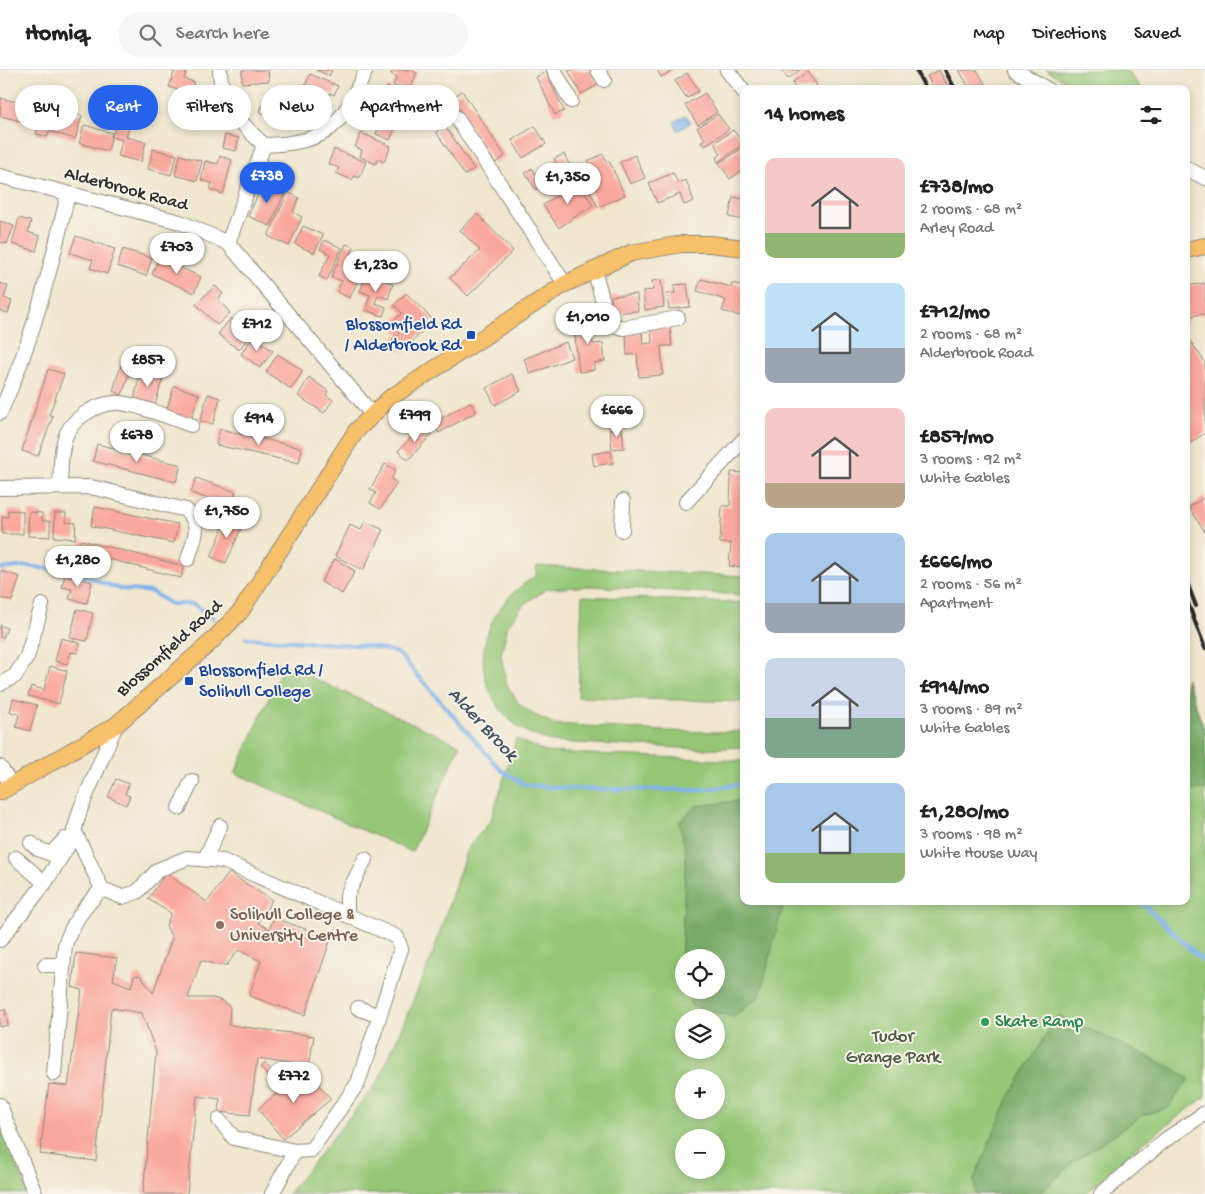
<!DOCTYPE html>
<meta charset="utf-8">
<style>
:root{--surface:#fff;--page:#f6f6f6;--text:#222;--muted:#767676;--line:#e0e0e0;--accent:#2563eb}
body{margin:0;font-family:"Gochi Hand",sans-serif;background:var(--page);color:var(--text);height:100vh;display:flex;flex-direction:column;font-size:19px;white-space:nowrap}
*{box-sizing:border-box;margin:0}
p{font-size:16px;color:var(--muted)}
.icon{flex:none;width:28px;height:28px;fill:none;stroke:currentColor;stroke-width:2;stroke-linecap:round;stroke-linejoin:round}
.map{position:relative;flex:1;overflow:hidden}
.drawer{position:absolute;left:740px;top:15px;width:450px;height:820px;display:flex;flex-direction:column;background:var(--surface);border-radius:10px;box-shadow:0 2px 8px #0003}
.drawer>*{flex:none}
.guide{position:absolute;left:15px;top:15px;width:475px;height:45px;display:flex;gap:10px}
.controls{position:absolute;left:675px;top:879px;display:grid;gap:10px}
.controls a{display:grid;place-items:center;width:50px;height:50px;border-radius:50%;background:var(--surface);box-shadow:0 2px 8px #0003;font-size:25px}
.price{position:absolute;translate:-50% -42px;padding:0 11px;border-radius:18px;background:#fff;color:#222;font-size:16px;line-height:32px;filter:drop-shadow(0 1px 2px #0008)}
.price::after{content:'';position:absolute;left:50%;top:30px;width:15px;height:11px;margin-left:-8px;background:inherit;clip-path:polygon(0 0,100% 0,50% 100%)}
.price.selected{background:var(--accent);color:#fff}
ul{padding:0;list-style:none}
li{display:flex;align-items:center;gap:15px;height:125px;padding:0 25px}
li span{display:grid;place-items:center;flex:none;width:140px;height:100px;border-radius:10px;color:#555}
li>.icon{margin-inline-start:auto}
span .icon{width:60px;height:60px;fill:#fffc;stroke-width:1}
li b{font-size:21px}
h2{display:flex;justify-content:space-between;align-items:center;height:60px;padding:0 25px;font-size:21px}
.tag{padding:0 18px;border-radius:22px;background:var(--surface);box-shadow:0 2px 8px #0003;font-size:18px;line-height:45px}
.tag.selected{background:var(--accent);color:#fff}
header{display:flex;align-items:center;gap:30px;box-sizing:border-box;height:70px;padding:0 25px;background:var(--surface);border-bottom:1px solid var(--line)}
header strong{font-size:24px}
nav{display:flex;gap:28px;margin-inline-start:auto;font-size:18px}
.search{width:350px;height:45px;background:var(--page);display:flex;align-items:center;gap:12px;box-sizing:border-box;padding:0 18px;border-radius:28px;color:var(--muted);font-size:19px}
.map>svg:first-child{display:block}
.green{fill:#95c777;stroke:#607951;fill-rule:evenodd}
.forest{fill:#78ac68;stroke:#526c4a}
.water{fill:#7fb2ec;stroke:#556e8c}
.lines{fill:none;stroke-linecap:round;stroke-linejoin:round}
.stream{stroke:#7fb2ec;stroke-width:4}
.building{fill:#faa89e}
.minor-casing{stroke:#8e887c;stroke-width:16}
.major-casing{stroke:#8e887c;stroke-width:18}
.minor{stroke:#fff;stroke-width:14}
.major{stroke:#f7c06b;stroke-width:16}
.rail{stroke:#2b2b2b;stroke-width:4}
.transit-dot{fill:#1a4fb4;stroke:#f7f3e8;stroke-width:2}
.education-dot{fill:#8d6e63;stroke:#f7f3e8;stroke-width:2}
.leisure-dot{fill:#2e9e5b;stroke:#f7f3e8;stroke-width:2}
.labels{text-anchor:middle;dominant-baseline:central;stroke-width:4;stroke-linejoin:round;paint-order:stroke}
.street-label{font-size:18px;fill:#2b2b2b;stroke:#f7f3e8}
.transit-label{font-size:18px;fill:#164399;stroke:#f7f3e8;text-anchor:end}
.education-label{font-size:18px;fill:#785e54;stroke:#f7f3e8;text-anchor:start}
.leisure-label{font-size:18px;fill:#27864d;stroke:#f7f3e8;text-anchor:start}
.park-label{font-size:18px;fill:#4b5a42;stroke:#f7f3e8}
.water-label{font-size:19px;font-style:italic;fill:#445465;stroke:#f7f3e8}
</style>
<header>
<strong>Homiq</strong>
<div class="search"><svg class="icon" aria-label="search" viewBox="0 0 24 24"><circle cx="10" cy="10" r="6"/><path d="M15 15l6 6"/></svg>Search here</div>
<nav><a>Map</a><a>Directions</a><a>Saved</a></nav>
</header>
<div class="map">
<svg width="1205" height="1124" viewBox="0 0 1205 1124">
<rect width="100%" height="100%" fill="#f7f3e8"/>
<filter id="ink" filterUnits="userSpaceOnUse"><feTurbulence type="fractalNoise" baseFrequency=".02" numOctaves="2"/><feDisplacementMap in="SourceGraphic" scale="10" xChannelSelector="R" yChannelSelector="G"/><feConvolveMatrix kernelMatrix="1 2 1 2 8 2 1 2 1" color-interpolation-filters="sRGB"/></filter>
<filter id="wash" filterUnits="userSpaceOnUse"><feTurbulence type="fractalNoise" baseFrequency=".0096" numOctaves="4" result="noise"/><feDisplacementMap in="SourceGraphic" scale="20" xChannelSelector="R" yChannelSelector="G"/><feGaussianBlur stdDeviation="1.12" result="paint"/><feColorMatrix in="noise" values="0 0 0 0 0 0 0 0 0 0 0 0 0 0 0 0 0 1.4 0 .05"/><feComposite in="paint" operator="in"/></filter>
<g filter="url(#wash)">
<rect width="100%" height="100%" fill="#f0e6cd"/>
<path class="green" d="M1046 0H1126L1142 19H1079Z
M537 496 744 506V525L592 516 547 519 524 534 508 555 501 585 507 615 519 634 534 645 555 654 665 661 718 662 744 661V677L701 679 554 672C541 668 527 664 516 655 462 611 479 538 536 506Z
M582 526 744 533V632L578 627Z
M284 595 460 675 412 782 235 703Z
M1186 608 1205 662V1027L1128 1084 1086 1124H288L379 1010 431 889 467 779 491 750 516 669 547 682 744 691V831H1186ZM684 888H716V920H684ZM684 948H716V980H684ZM684 1008H716V1040H684ZM684 1068H716V1100H684Z
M4 1063 28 1124H0V1064Z"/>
<path class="forest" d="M1186 608 1205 662V719L1186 721Z
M744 730V831H784L760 926 733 947 691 936 687 920H716V888H684V903L681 889 686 784 679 752 696 736Z
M1058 945 1173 998 1189 1009 1168 1038 1143 1045 1073 1092 1040 1124H975L974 1109 1009 1027Z"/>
<path class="water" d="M686 45 691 52 678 61 674 52Z"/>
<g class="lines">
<path class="stream" d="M0 499 28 496 76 503 120 519 152 522 170 534H194L213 548
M246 568 369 576 398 583 501 700 525 715 575 719 700 720 744 714
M1140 831 1205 893"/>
</g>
<g id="blocks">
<path class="building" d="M175 0H187L184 9 194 12 190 24 169 17Z
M242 0H268L269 11 242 13Z
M316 0H332L329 6Z
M393 0H411L417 3 408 22 393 15 397 7 391 4Z
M568 0H590L598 15 581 24Z
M657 0H674L661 7Z
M781 0H800L788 9Z
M939 0 946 13 949 19H934L927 6Z
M959 0H977L988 19H970Z
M546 2 564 41 555 45 536 7Z
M807 2 817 15 813 19H797L792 13Z
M687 3 699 21 687 28 675 11Z
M310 4 338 16 334 25 330 23 325 35 301 25Z
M387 17 409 26 400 47 389 42 392 33 382 29Z
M462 21 505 86 495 93 452 28Z
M705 23 717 42 698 55 685 35Z
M180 26 191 29 188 37 209 43 205 56 174 46Z
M265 27 293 38 295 33 310 39 306 50 292 45 289 53 260 42Z
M1 28 25 34 21 51 0 46Z
M376 40 399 50 390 70 376 64 379 56 371 52Z
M66 42 82 46 75 69 49 61 47 67 36 64 43 43 64 49Z
M718 44 729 59 704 76 701 72 705 69 697 58Z
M116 54 129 57 126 67 146 72 141 92 118 86 122 70 112 67Z
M84 55 112 63 108 81 79 73Z
M445 56 474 99 465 105 436 62Z
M535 56 546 74 523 88 512 70Z
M733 60 744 74 718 92 716 88 721 84 714 73Z
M361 63 391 76 384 92 378 89 376 94 360 87 362 80 355 77Z
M225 65 239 68 236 81 222 78Z
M744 77V99L730 109 719 93Z
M153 79 177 85 171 105 148 99Z
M334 79 366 92 359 108 354 106 352 110 336 103 339 98 328 94Z
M564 84 576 108 566 112 554 89Z
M603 84 607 92 609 91 625 125 598 137 582 104 593 100 588 91Z
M180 85 202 91 197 111 175 105Z
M635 85 645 108 630 114 620 92Z
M220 86 232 90 223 124 210 120 212 113 201 110 205 91 218 94Z
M532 98 543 116 536 120 525 103Z
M673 103 678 113 686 110 694 131 684 135 680 124 657 133 649 113Z
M264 112 285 122 270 156 248 146Z
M577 112 593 135 559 158 543 135Z
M288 122 299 128 293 142 302 147 289 176 268 166Z
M733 127 744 129V150L729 147Z
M477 144 513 181 468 226 450 208 480 180 460 160Z
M19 148 31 151 28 162 40 166 36 181 12 174Z
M0 151 14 156 7 174 0 172Z
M303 156 323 165 314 183 295 174Z
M76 166 115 179 107 204 90 198 93 190 70 183Z
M324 170 342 178 327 210 319 206 330 184 320 179Z
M346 174 354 177 345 196 361 203 350 228 337 222 342 211 331 207Z
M123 179 152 188 146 206 117 196Z
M159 188 201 207 194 223 152 204Z
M367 204 393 214 388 229 378 225 375 233 386 237 383 246 365 240 370 225 360 221Z
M701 209 731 217 732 213 744 216V236L740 246 722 241 726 230 697 221Z
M661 210 664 237 645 240 643 221 653 220 652 211Z
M0 213 8 216 4 228 12 231 8 243 0 241Z
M1205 213V244L1189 246 1186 255V216Z
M687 214 690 237 669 239 667 224 675 223 674 215Z
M215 216 223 224 218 229 230 243 217 255 196 234Z
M406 223 433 250 402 282 391 271 399 264 390 255 402 243 394 235Z
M637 224 638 241 612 243 611 226Z
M597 244 599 258 591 259 593 274 603 273 605 291 594 293V300L579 302 574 258 586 257 585 245Z
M231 248 251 264 239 280 218 264Z
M670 257 672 276H661L663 305 639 307 637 284 627 285 626 264 642 262 643 274 652 273 651 258Z
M1186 265 1205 292V363L1186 376Z
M253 267 273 281 260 298 241 284Z
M566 272 572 288 530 304 524 289Z
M278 284 303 301 291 319 266 302Z
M121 295 131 298 122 325 113 321Z
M48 299 64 304 49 345 53 346 38 386 22 381Z
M141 301 163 307 155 335 134 329Z
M512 304 521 321 495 335 486 318Z
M309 307 328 321 326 325 333 330 324 343 298 326Z
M174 316 199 324 191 350 166 342Z
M208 324 220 328 213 354 200 351Z
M470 332 476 342 439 363 433 353Z
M423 355 432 364 408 390 398 381Z
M622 358 624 378 612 379 610 359Z
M220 359 302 378 299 393 216 375Z
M97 374 181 395 176 412 93 391Z
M611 381 613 393 594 396 592 384Z
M385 394 396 400 391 409 397 413 380 439 370 433 376 423 370 419Z
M731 402 744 403V497L729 496 731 473H720L722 436H730Z
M196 408 236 422 231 436 191 423Z
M1205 427V462L1189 437Z
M95 437 178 454 174 473 91 456Z
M8 440 23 441V464H2V446L8 447Z
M29 442 42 443V451H50V467L28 466Z
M55 443H66V452L76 453 75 469 54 467Z
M228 446 244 452 226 493 211 487Z
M365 451 383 460 363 500 335 486 350 455 361 460Z
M81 470 184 496 181 508 78 481Z
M335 489 355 501 342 524 321 512Z
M1 501 20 507 12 531 0 528Z
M65 505 92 512 87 533 69 529 72 519 62 517Z
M77 539 93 543 87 571 70 568Z
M0 555 7 558 3 568 0 567Z
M61 568 80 573 77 583 71 582 67 594 55 591Z
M50 596 67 601 59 634 28 626 31 616 44 620Z
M13 629 37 635 30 661 16 657 19 644 10 642Z
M116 709 129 714 125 724 130 726 126 735 108 727Z
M166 803 207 832 229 803 272 830 258 853 269 859 274 848 331 868 305 945 249 926 261 891 238 880 227 895H217L201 890 188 928H214L222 931 230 937 229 955 314 966 309 997 257 989 250 1045 219 1042 220 1029 197 1026 187 1124H143L156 982 142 943 111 938 96 1091 40 1084 49 1014 68 1016 82 920 72 917 76 883 117 888 113 910 131 917 134 906 140 905 153 923 172 868 166 855 171 843 148 829Z
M5 939 8 955 0 957V940Z
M265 993 282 1013 277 1017 260 997Z
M306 1000 331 1029 283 1069 258 1039Z"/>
</g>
</g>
<g filter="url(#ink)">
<use href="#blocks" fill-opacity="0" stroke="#8e887c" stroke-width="1"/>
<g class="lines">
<g class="minor-casing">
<path id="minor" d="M220 0C220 33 241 54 264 75
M554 0 571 31
M598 0 604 10
M727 0 744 22
M1015 0 1047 19
M456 47 565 214
M1186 98 1205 108
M0 106 180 152 228 173 372 344
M228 173 264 75C330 72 340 58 366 0
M594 199 609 254 623 258 678 248
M0 343C32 273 51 198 68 124
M60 416C61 400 60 378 67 363 74 348 96 334 114 333 129 331 174 349 191 355
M0 418 91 417 186 440C203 457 194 468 188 489
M686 432 744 369
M622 460 623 431
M0 614 15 606 27 587 42 535
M0 697 11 714
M179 738 192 711
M74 760 102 819 122 827 137 822 158 800 187 788 223 791 397 867 401 879 358 1013 311 1080 295 1081 272 1124
M31 773 38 779 51 784 65 769
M16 788 45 813
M205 789 220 756
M347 845V825L365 789
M0 870 45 813 72 769 80 740 116 655
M45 895H63
M358 938 379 946
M54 1004 65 875C73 852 84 837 102 819
M0 1035 35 1124
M219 1050 234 1068 295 1081
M1101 1124 1165 1070 1205 1043"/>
</g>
<g class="major-casing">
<path id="major" d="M1186 180 1205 176
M0 722 116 655 211 572 241 541 356 361 390 328 565 214 631 183 682 174H710L744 178"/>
</g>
<use href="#minor" class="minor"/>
<use href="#major" class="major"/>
<path class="rail" d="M916 0 926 19
M945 0 955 19
M1186 510 1196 536
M1186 528 1205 578"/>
</g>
</g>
<g class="transit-dot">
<rect x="466" y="260" width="10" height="10" rx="2.5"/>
<rect x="184" y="606" width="10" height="10" rx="2.5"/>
</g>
<circle class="education-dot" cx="220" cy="855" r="5"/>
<circle class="leisure-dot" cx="985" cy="952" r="5"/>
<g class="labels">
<g class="street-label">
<text transform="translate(126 120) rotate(15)">Alderbrook Road</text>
<text transform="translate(170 579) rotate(-42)">Blossomfield Road</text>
</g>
<g class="transit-label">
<text x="461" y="255">Blossomfield Rd<tspan x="461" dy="21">/ Alderbrook Rd</tspan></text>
<text x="199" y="601" text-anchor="start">Blossomfield Rd /<tspan x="199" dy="21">Solihull College</tspan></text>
</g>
<g class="education-label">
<text x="230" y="845">Solihull College &amp;<tspan x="230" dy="21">University Centre</tspan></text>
</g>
<g class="leisure-label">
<text x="995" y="952">Skate Ramp</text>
</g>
<g class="park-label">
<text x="893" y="967">Tudor<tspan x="893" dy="21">Grange Park</tspan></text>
</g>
<g class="water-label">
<text transform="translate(482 655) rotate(47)">Alder Brook</text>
</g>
</g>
</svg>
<div class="controls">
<a><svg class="icon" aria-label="locate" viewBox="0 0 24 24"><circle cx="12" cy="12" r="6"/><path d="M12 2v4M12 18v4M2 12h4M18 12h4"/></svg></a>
<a><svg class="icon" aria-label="layers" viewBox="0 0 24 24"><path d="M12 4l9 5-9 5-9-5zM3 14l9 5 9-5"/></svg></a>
<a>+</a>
<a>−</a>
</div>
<b class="price selected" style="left:267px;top:134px">£738</b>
<b class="price" style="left:568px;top:135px">£1,350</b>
<b class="price" style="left:177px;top:205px">£703</b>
<b class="price" style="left:376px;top:223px">£1,230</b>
<b class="price" style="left:588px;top:275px">£1,010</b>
<b class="price" style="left:257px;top:282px">£712</b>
<b class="price" style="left:148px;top:318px">£857</b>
<b class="price" style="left:617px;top:368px">£666</b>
<b class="price" style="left:415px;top:373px">£799</b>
<b class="price" style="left:259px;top:376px">£914</b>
<b class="price" style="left:137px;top:393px">£678</b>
<b class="price" style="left:227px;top:469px">£1,750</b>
<b class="price" style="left:78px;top:518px">£1,280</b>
<b class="price" style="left:294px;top:1034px">£772</b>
<div class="guide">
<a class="tag">Buy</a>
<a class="tag selected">Rent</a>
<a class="tag">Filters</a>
<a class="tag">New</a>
<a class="tag">Apartment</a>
</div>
<section class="drawer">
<h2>14 homes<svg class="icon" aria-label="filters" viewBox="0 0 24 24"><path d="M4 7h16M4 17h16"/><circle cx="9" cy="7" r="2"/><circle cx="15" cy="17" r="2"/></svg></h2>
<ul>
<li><span style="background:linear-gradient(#f6c9c9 75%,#8fb573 0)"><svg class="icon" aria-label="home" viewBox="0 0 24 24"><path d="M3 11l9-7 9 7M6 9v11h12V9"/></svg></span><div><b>£738/mo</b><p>2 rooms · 68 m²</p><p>Arley Road</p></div></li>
<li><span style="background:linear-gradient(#bfe0f5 65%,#9aa5b1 0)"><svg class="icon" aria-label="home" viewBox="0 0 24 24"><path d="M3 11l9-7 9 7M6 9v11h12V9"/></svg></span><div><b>£712/mo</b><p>2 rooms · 68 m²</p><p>Alderbrook Road</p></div></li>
<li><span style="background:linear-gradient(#f6c9c9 75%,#b9a48a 0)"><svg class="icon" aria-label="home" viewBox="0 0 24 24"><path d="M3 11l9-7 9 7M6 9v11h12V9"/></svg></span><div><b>£857/mo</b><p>3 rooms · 92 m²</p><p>White Gables</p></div></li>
<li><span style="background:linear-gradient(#a9c7e8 70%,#9aa5b1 0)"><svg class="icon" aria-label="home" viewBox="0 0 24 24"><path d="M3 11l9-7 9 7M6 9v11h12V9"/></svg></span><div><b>£666/mo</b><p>2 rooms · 56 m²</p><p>Apartment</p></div></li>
<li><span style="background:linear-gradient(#c9d6e8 60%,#7fa58c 0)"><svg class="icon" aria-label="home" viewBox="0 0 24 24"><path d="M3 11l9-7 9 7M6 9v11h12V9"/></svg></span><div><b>£914/mo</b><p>3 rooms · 89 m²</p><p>White Gables</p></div></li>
<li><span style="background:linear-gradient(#a9c7e8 70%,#8fb573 0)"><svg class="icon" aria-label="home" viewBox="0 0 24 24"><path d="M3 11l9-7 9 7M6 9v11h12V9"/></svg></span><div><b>£1,280/mo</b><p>3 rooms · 98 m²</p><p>White House Way</p></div></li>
</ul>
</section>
</div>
